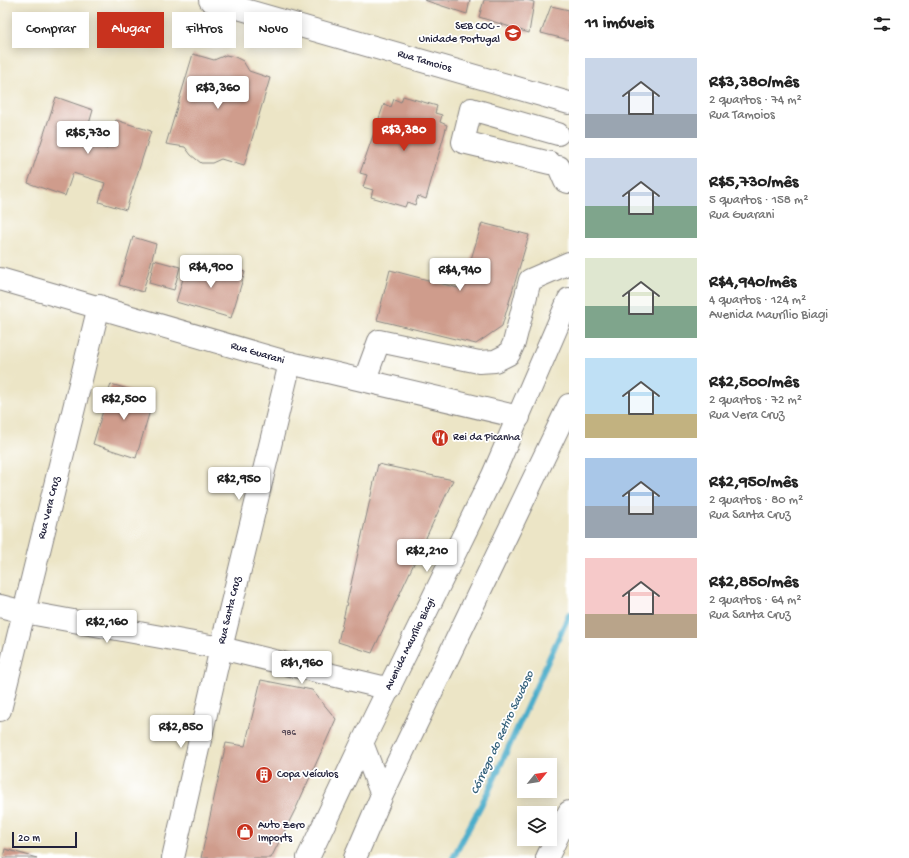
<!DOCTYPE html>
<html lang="pt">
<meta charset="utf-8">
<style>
:root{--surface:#fff;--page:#f2f2f2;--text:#222;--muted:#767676;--accent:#c8321e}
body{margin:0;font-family:"Gochi Hand",sans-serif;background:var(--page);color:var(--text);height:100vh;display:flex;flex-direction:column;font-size:15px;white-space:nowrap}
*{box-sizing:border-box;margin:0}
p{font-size:13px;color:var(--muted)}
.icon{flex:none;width:22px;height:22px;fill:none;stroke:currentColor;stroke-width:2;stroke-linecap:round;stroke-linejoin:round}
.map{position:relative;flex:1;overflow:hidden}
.side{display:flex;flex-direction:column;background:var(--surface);width:340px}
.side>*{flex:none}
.banner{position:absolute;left:12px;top:12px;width:380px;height:36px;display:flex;gap:8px}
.needle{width:26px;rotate:60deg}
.fabs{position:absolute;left:517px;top:758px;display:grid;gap:8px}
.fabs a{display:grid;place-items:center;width:40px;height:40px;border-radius:0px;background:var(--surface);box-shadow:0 2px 10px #0003;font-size:20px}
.scale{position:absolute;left:12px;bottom:10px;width:65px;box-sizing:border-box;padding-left:4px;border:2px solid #22223b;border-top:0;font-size:11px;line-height:14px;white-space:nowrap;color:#22223b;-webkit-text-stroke:3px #fff;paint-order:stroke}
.price{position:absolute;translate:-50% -34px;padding:0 9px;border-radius:4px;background:#fff;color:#222;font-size:13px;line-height:26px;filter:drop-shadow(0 1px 2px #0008)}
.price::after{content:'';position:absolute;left:50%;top:24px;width:12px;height:9px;margin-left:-6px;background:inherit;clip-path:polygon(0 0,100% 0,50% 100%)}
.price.current{background:var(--accent);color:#fff}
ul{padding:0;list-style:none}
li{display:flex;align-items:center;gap:12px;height:100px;padding:0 16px}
li span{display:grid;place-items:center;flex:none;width:112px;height:80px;border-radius:0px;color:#555}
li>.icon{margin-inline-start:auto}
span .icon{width:48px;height:48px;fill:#fffc;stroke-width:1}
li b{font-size:17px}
h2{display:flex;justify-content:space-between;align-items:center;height:48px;padding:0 16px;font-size:17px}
.pill{padding:0 14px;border-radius:0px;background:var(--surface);box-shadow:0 2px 10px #0003;font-size:14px;line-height:36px}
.pill.current{background:var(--accent);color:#fff}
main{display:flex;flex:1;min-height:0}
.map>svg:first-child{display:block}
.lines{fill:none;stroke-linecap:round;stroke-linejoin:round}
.stream{stroke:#4badca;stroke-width:6}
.building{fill:#cf9c8c}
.minor-casing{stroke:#878480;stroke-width:24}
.major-casing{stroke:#878480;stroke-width:24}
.minor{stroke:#fff;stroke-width:22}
.major{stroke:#fff;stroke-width:22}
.labels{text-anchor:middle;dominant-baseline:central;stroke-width:3.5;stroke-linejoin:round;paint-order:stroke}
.number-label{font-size:9px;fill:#4d404f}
.poi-label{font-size:11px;fill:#22223b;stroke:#fff;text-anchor:start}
.street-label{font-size:11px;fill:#22223b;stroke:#fff}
.water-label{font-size:12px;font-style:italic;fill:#34617b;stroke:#fff}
</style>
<main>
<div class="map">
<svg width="569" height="858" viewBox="0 0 569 858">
<rect width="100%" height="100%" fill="#fff"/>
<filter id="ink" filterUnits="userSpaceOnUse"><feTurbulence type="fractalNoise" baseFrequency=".025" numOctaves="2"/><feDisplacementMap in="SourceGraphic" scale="8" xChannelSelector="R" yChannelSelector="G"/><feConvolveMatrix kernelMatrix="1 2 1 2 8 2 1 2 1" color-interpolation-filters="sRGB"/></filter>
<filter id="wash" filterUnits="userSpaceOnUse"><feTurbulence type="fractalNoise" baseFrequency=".012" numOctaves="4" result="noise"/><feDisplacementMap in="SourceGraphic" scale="16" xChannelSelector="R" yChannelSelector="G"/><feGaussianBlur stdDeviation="0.9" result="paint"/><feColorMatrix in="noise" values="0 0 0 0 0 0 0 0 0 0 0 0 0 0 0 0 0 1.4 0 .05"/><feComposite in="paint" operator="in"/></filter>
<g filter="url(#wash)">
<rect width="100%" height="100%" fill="#ece5c6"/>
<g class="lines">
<path class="stream" d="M453 858 489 790 569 615"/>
</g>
<g id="blocks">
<path class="building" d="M424 0H470L467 14Z
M484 0H527L534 2 529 33 479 17Z
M551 6 569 10V40L541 33Z
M193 54 214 60 226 55 235 57 243 61 249 71 270 78 244 166 221 159 212 163H201L191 155 185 147 166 144Z
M403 96 437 106 435 113 442 115 440 122 447 125 426 199 418 196 415 205 407 202 405 207 371 197 373 190 363 187 367 175 360 173 384 104 391 107 394 99 401 102Z
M56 97 93 110 84 141 107 149 116 120 151 131 126 210 99 202 105 183 73 173 65 196 28 183Z
M482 223 529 235 502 326 476 344 377 320 390 270 462 289Z
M133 237 156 244 143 292 119 285Z
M154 260 180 267 174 290 149 283Z
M188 262 222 273 224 266 245 272 231 318 176 302Z
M111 384 154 397 136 458 93 444Z
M378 464 453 480 372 653 338 642Z
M261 680 312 690 336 719 297 806 271 858H201L226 743 245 746Z
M5 849 37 858H3Z"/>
</g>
</g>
<g filter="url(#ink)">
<use href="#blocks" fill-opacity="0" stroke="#878480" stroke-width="1"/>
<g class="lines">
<g class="minor-casing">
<g id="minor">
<path id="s1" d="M210 0 569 103"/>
<path d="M550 163 463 142 471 109 558 134"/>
<path d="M559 167 565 181 569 182"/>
<path id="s2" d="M0 279 290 363 519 417"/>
<path d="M365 379 379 341 479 362 495 361 509 354 514 343 530 280 569 263"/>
<path d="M0 606 24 612 221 648 390 689"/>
<path id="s3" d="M0 710 99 306"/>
<path id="s4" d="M173 858 221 648 290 363"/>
<path id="s5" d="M308 858 362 743 493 475 569 299"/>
</g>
</g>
<g class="major-casing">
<path id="major" d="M362 743 382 795
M355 858 382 795 569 405
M547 858 569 812"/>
</g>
<use href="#minor" class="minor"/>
<use href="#major" class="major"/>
</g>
</g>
<defs>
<g id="school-disc" transform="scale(0.9)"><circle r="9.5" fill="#c8321e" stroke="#fff"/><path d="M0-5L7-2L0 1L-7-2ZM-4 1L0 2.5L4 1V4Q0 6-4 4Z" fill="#fff"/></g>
<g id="restaurant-disc" transform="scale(0.9)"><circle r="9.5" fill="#c8321e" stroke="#fff"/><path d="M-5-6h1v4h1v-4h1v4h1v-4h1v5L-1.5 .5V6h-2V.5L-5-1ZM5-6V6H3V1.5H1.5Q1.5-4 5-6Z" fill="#fff"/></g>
<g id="building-disc" transform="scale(0.9)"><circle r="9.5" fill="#c8321e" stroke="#fff"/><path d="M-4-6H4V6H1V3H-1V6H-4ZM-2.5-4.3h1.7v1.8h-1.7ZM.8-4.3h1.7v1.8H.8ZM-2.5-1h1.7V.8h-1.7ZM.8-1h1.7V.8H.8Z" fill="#fff"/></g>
<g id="shop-disc" transform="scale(0.9)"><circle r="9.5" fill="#c8321e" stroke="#fff"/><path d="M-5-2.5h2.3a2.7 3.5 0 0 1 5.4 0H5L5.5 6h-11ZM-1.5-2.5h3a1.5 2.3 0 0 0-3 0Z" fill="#fff"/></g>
</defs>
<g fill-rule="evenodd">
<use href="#school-disc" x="513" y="33"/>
<use href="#restaurant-disc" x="440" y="438"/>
<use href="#building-disc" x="264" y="775"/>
<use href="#shop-disc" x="245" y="832"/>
</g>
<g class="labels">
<g class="number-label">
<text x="289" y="733">986</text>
</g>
<g class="poi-label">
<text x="500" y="27" text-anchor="end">SEB COC -<tspan x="500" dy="13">Unidade Portugal</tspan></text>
<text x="453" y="438">Rei da Picanha</text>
<text x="277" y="775">Copa Veículos</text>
<text x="258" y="826">Auto Zero<tspan x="258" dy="13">Imports</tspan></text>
</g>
<g class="street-label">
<text stroke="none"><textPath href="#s1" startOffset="223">Rua Tamoios</textPath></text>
<text stroke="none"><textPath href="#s2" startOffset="268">Rua Guarani</textPath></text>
<text stroke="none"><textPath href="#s3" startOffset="208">Rua Vera Cruz</textPath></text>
<text stroke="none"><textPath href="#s4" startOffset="254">Rua Santa Cruz</textPath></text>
<text stroke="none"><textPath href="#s5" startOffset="237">Avenida Maurílio Biagi</textPath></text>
</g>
<g class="water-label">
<text transform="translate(503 733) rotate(-65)">Córrego do Retiro Saudoso</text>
</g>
</g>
</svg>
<div class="fabs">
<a><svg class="needle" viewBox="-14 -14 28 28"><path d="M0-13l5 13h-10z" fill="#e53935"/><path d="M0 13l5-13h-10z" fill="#767676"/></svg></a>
<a><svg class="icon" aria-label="layers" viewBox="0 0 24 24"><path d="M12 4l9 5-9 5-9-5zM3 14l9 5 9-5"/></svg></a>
</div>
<div class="scale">20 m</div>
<b class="price" style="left:218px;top:110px">R$3,360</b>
<b class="price current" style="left:404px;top:152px">R$3,380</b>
<b class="price" style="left:88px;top:155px">R$5,730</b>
<b class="price" style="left:211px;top:289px">R$4,900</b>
<b class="price" style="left:460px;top:292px">R$4,940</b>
<b class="price" style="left:124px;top:421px">R$2,500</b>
<b class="price" style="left:239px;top:501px">R$2,950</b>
<b class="price" style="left:427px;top:573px">R$2,210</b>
<b class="price" style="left:107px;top:644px">R$2,160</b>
<b class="price" style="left:302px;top:685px">R$1,960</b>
<b class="price" style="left:181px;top:749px">R$2,850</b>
<div class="banner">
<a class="pill">Comprar</a>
<a class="pill current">Alugar</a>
<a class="pill">Filtros</a>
<a class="pill">Novo</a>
</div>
</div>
<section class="side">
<h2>11 imóveis<svg class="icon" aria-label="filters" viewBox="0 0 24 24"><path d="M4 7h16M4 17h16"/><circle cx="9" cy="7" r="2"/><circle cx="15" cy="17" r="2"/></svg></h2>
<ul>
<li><span style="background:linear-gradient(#c9d6e8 70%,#9aa5b1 0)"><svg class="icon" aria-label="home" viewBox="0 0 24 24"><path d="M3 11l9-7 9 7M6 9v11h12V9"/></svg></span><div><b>R$3,380/mês</b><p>2 quartos · 74 m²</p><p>Rua Tamoios</p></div></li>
<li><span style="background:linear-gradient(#c9d6e8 60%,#7fa58c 0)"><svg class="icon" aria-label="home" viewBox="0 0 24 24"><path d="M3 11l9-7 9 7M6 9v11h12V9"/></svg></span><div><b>R$5,730/mês</b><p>5 quartos · 158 m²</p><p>Rua Guarani</p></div></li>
<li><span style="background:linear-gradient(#dfe7d0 60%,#7fa58c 0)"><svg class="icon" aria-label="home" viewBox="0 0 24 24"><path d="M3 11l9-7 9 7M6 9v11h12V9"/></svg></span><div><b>R$4,940/mês</b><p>4 quartos · 124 m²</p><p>Avenida Maurílio Biagi</p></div></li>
<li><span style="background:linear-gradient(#bfe0f5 70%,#c2b280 0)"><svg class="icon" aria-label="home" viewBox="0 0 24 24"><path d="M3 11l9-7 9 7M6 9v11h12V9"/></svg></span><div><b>R$2,500/mês</b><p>2 quartos · 72 m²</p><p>Rua Vera Cruz</p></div></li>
<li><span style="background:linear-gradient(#a9c7e8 60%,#9aa5b1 0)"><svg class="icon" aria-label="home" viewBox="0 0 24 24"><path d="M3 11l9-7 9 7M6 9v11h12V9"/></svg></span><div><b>R$2,950/mês</b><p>2 quartos · 80 m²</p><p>Rua Santa Cruz</p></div></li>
<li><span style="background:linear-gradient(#f6c9c9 70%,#b9a48a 0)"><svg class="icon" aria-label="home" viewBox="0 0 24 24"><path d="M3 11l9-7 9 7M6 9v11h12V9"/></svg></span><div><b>R$2,850/mês</b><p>2 quartos · 64 m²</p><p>Rua Santa Cruz</p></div></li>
</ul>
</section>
</main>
